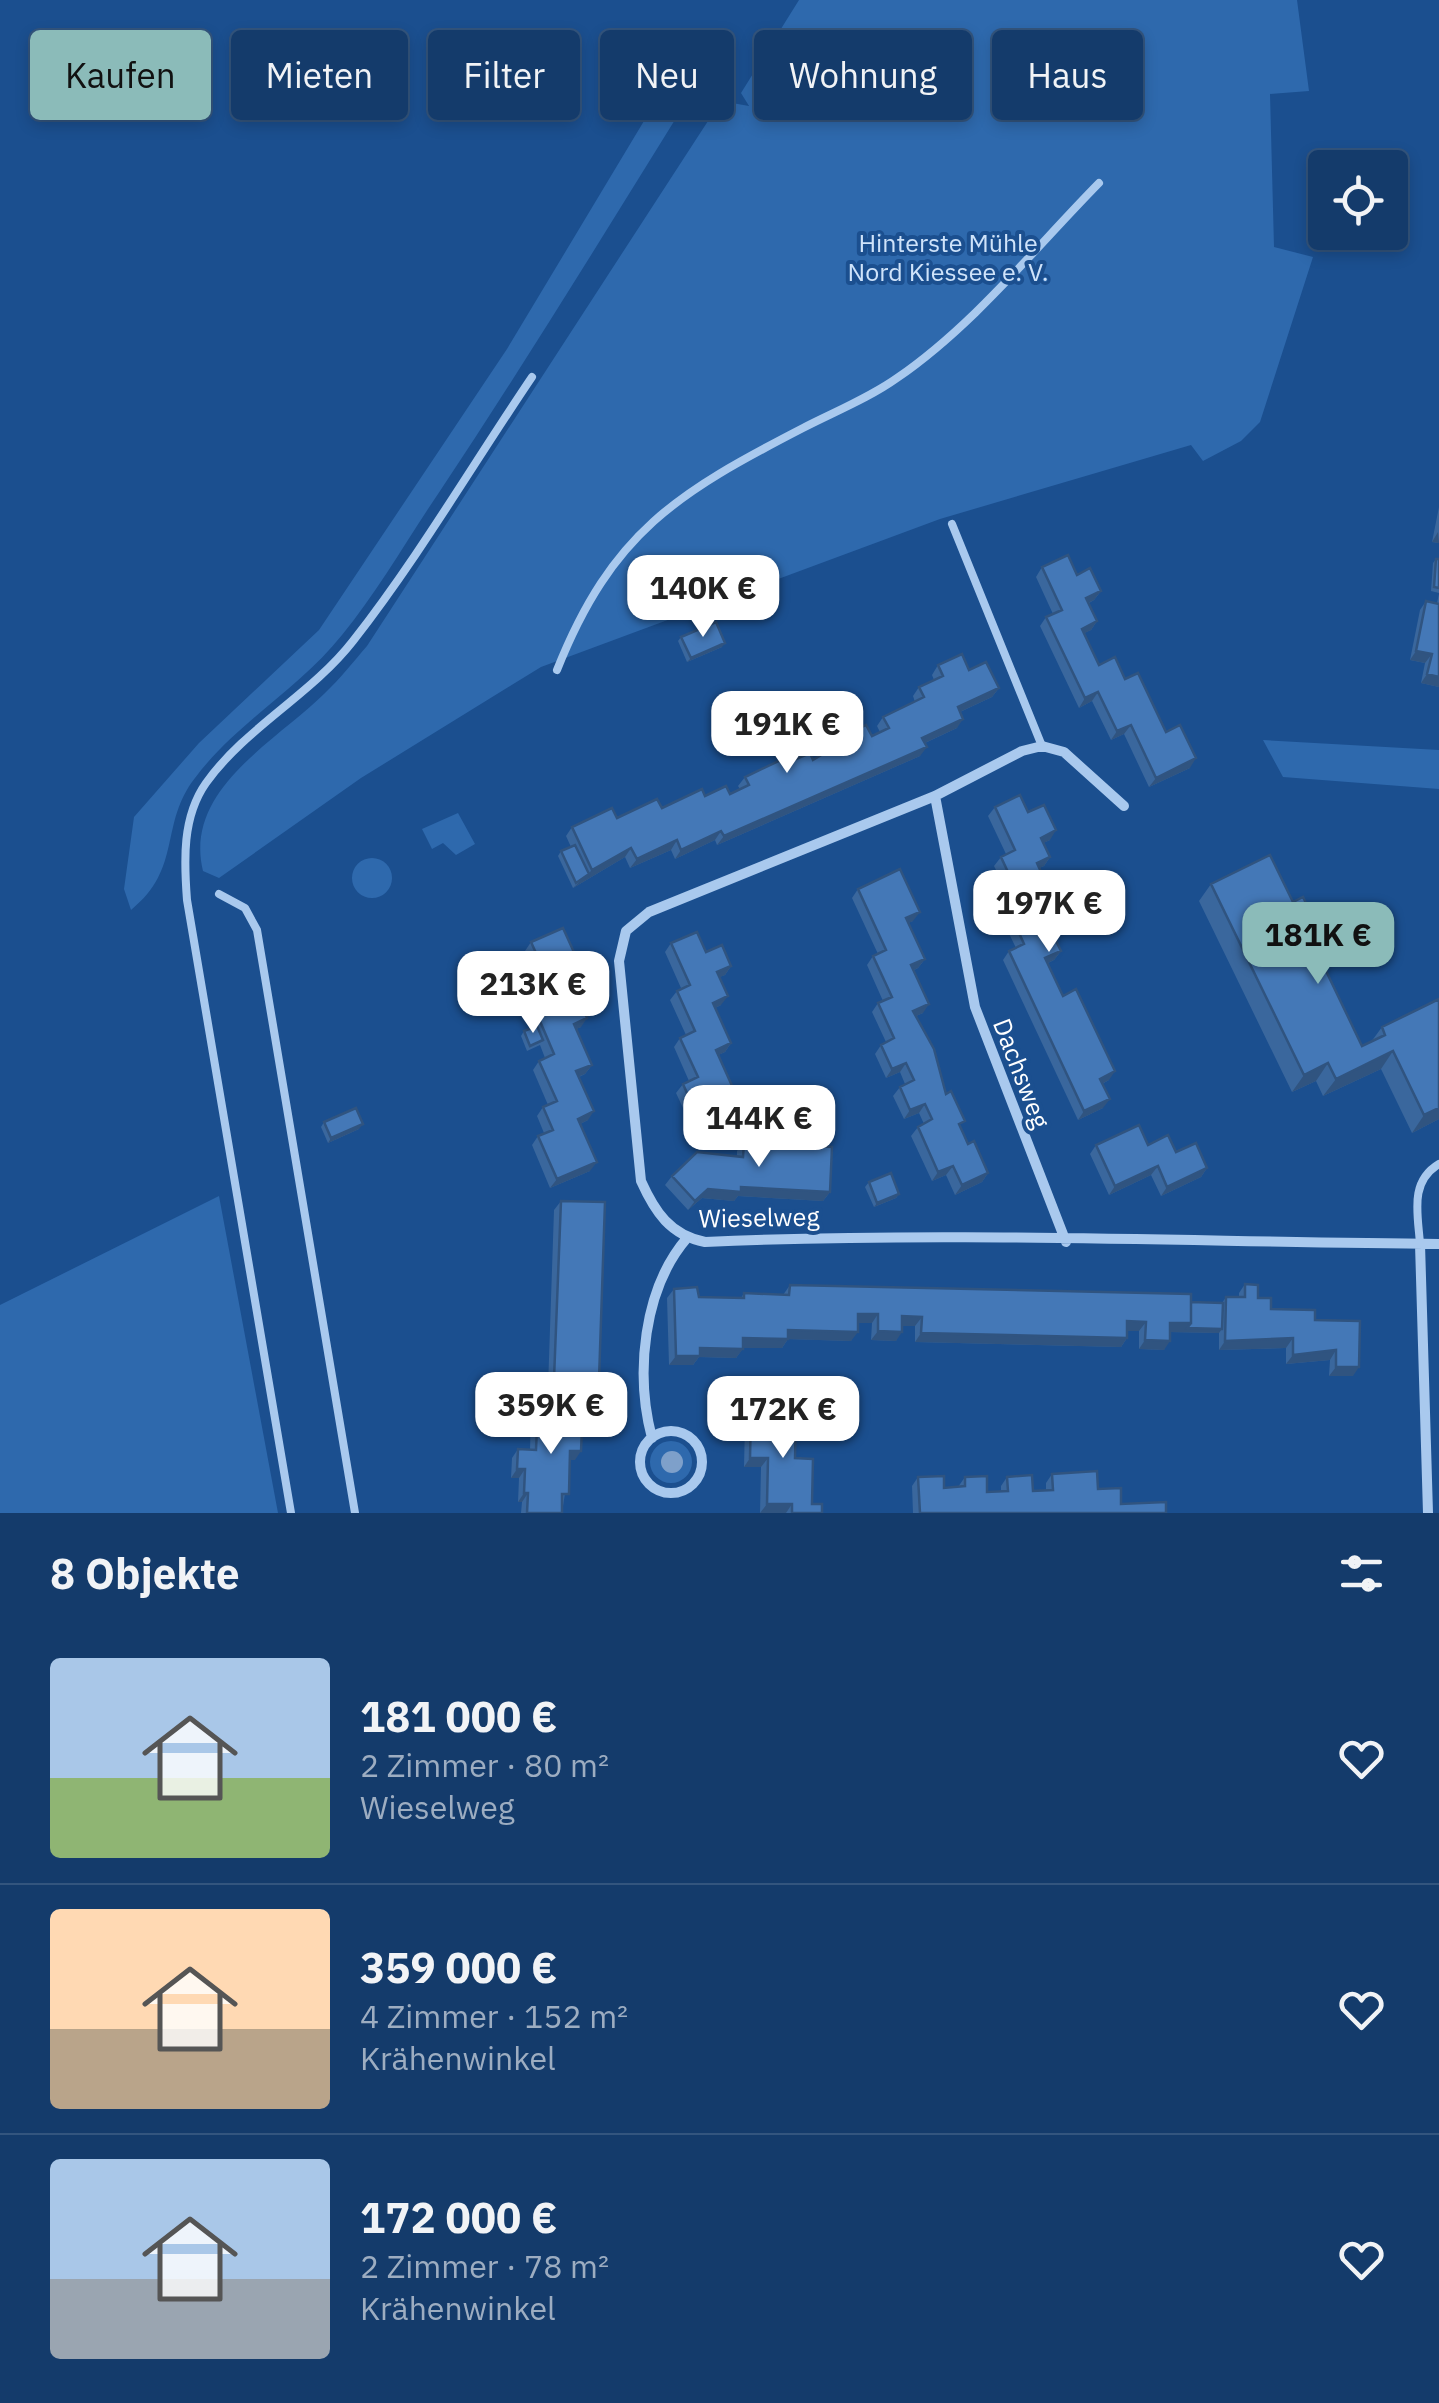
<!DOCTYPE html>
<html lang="de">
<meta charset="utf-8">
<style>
:root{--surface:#143b6b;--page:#1d4271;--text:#f1f3f6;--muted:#9dadc1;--line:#33557e;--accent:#8bbbb9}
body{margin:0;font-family:"IBM Plex Sans",sans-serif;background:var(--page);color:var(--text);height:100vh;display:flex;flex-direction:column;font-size:38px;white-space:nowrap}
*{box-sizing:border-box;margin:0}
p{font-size:32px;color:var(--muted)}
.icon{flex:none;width:55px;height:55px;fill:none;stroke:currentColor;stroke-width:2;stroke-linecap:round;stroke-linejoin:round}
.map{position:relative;height:1513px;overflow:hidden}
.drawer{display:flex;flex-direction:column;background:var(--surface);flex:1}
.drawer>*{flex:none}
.banner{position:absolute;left:30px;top:30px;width:1380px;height:90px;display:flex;gap:20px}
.fabs{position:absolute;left:1308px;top:150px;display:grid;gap:20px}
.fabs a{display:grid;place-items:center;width:100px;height:100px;border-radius:10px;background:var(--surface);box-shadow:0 5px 15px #0003,0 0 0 2px var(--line);font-size:50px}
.price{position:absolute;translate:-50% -85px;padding:0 22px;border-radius:20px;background:#fff;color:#222;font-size:32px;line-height:65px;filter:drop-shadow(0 2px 5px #0008)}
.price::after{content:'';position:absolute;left:50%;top:60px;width:30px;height:22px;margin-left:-15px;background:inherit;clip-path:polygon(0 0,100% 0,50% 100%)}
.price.current{background:var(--accent);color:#111}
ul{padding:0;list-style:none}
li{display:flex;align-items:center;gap:30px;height:250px;padding:0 50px}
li+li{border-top:2px solid var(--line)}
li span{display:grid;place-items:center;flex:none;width:280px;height:200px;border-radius:10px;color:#555}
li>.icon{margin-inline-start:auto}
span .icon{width:120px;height:120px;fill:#fffc;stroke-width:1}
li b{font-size:42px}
h2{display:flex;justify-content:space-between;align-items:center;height:120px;padding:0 50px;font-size:42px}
.chip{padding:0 35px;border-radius:10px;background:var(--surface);box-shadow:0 5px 15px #0003,0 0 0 2px var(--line);font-size:35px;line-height:90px}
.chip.current{background:var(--accent);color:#111}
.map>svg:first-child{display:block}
.green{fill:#2e69ad}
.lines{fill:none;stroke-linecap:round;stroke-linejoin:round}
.service{stroke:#a9c9ee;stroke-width:8}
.minor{stroke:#a9c9ee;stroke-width:10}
.tree{fill:#7ea0ca}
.wall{fill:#3a679d}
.shaded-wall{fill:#305480}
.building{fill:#4478b7;stroke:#305480;stroke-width:2.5}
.labels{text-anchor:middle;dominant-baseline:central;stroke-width:8;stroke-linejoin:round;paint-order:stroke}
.park-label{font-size:25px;fill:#cfe3fa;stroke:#1b4f8f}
.street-label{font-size:25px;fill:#fff;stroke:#1b4f8f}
</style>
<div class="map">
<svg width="1439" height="1513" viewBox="0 0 1439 1513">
<rect width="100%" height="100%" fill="#1b4f8f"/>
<path class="green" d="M799 0H1297L1309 91 1270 94 1274 247 1313 257 1260 422 1241 441 1203 461 1191 445 940 519 541 667 361 778 219 878 203 871C183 789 277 741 325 693 340 679 353 662 367 646L721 101 749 106 741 93Z
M680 61 704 73C617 213 531 354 440 491 408 538 378 591 342 635 299 689 236 723 195 778 159 824 183 868 131 910L124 889 134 817 199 743 319 630 507 349Z
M1263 740 1439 750V789L1283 777Z
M458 813 475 844 456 855 443 843 432 849 422 829Z
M352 878a20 20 0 1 1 40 0a20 20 0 1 1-40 0Z
M219 1196 278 1513H0V1305Z
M650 1462a21 21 0 1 1 42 0a21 21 0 1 1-42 0Z"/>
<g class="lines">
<path class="service" d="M952 524 1042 746
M557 670C612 532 677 493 803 428 834 412 869 398 897 378 973 326 1035 248 1099 183
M219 894 245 908 257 930 355 1513
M1420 1244C1418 1214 1409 1182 1439 1164
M291 1513 187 900C184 861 182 817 206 783 245 728 311 695 353 641 418 558 473 464 532 377"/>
<path class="minor" d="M935 796 975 1007 1066 1242
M1124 806 1064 752 1042 746 1022 751 935 796 649 912 626 931 619 961 641 1181C655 1212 670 1235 705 1242 949 1231 1194 1242 1439 1244
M1420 1244 1428 1513
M640 1462a31 31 0 1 1 62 0a31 31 0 1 1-62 0Z
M652 1438C635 1374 643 1289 687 1238"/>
</g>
<circle class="tree" cx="672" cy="1462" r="11"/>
<path class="wall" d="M1439 507V543L1432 542Z
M1436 559H1439V593L1431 591 1433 563Z
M1042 567 1077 575 1101 591 1094 600 1089 603 1097 621 1091 630 1084 633 1099 665 1125 679 1166 732 1190 768 1149 787 1124 734 1111 740 1092 701 1079 708 1040 626 1046 617 1053 614 1036 577Z
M1439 594V687L1421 683 1425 663 1410 660 1420 610 1426 601 1437 603Z
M681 637 722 647 687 662 678 641Z
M938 665 969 670 999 688 992 697 960 712 957 728 925 743 920 756 717 845 715 840 675 859 671 850 630 868 625 857 573 888 558 856 561 851 571 847 566 836 572 827 662 808 705 796 730 794 740 789 738 786 745 777 787 763 813 760 838 745 844 736H872L880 732 877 726 883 717 915 702 913 696 919 687 934 680 932 675Z
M995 807 1028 812 1050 840 1043 843 1050 857 1044 866 1039 868 1065 924 1059 933 1053 936 1061 951 1054 960 1048 963 1063 996 1109 1080 1102 1084 1103 1108 1078 1120 1003 960 1009 951 1016 948 998 911 1005 902 1011 900 994 866 1001 857 1006 854 988 816Z
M1211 884 1293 902 1362 1046 1371 1042 1382 1027 1439 999V1119L1412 1133 1381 1069 1323 1096 1316 1081 1292 1092 1199 901Z
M858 889 913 921 908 923 925 959 918 968 914 970 923 1013 916 1016 960 1128 968 1144 988 1173 982 1182 955 1195 946 1175 932 1181 911 1136 918 1127 924 1124 919 1113 904 1119 893 1096 900 1087 905 1084 900 1072 886 1078 875 1054 881 1045 886 1042 872 1012 878 1003 883 1001 867 965 873 956 878 954 852 898Z
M531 942 575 979 571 981 581 1027 576 1029 592 1065 585 1074 579 1077 588 1120 580 1124 590 1171 550 1188 532 1145 538 1136 544 1133 537 1116 543 1107 548 1105 533 1070 539 1061 545 1058 540 1045 527 1051 521 1036 524 1031 532 1028 521 1002 528 993 532 991 525 975 531 966 525 951Z
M671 943 706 952 731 966 725 975 719 977 721 1005 715 1008 731 1043 725 1052 718 1055 733 1088 727 1098 721 1100 722 1124 696 1136 676 1093 683 1084 689 1081 674 1047 680 1038 686 1035 670 1000 677 991 681 988 665 952Z
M324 1122 359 1129 328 1143 321 1127Z
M744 1142 830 1192 823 1201 738 1196 734 1201 702 1198 688 1210 665 1185 672 1176 737 1156V1151Z
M1096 1145H1148L1176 1152 1207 1168 1201 1177 1161 1196 1151 1175 1109 1195 1090 1154Z
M869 1182 899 1194 896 1198 874 1207 865 1187Z
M561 1201 599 1380 593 1389 548 1388 554 1210Z
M1245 1284 1271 1309 1315 1320 1353 1376H1329L1330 1360 1286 1364V1348L1219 1350V1333L1170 1332 1164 1350 1139 1349V1331H1127V1338L1121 1347 915 1342V1326H902L896 1341 871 1340 872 1323H858L851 1341 788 1339 782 1348H743L736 1358 699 1357 693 1365H669L667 1298 674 1289 699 1297 741 1298 744 1293 783 1295 790 1285 1222 1303 1226 1297H1239V1293Z
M538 1405 575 1460H570L562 1513H521L522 1502H518L519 1478H511L512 1458 518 1449 530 1450 531 1414Z
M751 1412 795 1458 812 1504 822 1513H760L761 1467H744L745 1422Z
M1052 1474 1098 1489 1121 1504 1166 1513H913L912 1486 918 1477 944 1488 958 1487 965 1477 987 1492 1001 1491V1486L1007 1477 1033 1491 1046 1490V1483Z"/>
<path class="shaded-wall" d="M1438 532 1439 543 1432 542Z
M1101 591 1094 600 1080 607 1086 598Z
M1097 621 1091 630 1075 638 1082 629Z
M725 643 722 647 687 662 691 658Z
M1416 651 1432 654 1425 663 1410 660Z
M1427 674 1439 677V687L1421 683Z
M999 688 992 697 951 716 958 707Z
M1098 692 1092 701 1079 708 1085 698Z
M963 719 957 728 916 747 922 738Z
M1131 725 1124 734 1111 740 1117 731Z
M927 747 920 756 717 845 724 836Z
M1196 758 1190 768 1149 787 1156 778Z
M1056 830 1050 840 1035 847 1041 838Z
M721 831 715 840 675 859 681 850Z
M677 840 671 850 630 868 637 859Z
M631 848 625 857 573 888 592 870Z
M1050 857 1044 866 1030 872 1037 863Z
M920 912 913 921 900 927 906 918Z
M1065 924 1059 933 1045 940 1051 931Z
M1061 951 1054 960 1039 967 1045 958Z
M925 959 918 968 905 974 911 965Z
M731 966 725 975 711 981 717 972Z
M582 970 575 979 562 985 569 976Z
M728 996 721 1005 707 1012 713 1003Z
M929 1004 923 1013 907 1020 913 1011Z
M587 1018 581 1027 568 1033 574 1024Z
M731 1043 725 1052 710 1059 716 1050Z
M1393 1051 1381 1069 1323 1096 1336 1079Z
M906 1063 900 1072 886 1078 892 1069Z
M1328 1063 1316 1081 1292 1092 1304 1075Z
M592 1065 585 1074 570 1080 576 1071Z
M1115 1071 1109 1080 1094 1088 1100 1079Z
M733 1088 727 1098 713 1104 719 1095Z
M1110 1099 1103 1108 1078 1120 1084 1111Z
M925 1104 919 1113 904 1119 910 1110Z
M1439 1108V1119L1412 1133 1424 1115Z
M594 1111 588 1120 572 1128 578 1119Z
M728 1115 722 1124 696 1136 702 1127Z
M363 1124 359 1129 328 1143 331 1138Z
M597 1162 590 1171 550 1188 557 1179Z
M953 1166 946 1175 932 1181 938 1172Z
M1158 1166 1151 1175 1109 1195 1115 1186Z
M1207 1168 1201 1177 1161 1196 1167 1187Z
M988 1173 982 1182 955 1195 962 1185Z
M741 1187 830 1192 823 1201 738 1196 734 1201 702 1198 688 1210 695 1201 708 1189Z
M899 1194 896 1198 874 1207 877 1203Z
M858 1314H878L872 1323H852Z
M902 1316 922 1317 915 1326H896Z
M1127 1321 1146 1322 1139 1331H1121Z
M1170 1323H1191L1222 1329 1219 1333 1164 1332Z
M788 1330 858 1332 851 1341 782 1339Z
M878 1331 902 1332 896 1341 871 1340Z
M921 1333 1127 1338 1121 1347 915 1342Z
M743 1338 788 1339 782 1348H737Z
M1293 1338 1286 1348 1219 1350 1225 1341Z
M1145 1340 1170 1341 1164 1350 1139 1349Z
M700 1348 743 1349 736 1358 699 1357 693 1365H669L676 1356Z
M1336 1350 1330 1360 1286 1364 1293 1355Z
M1336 1367H1359L1353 1376H1329Z
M554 1379 599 1380 593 1389 548 1388Z
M570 1451H581L575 1460H564Z
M750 1458H768L761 1467H744Z
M517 1469H525L519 1478H511Z
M524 1493H528L522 1502H518Z
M767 1504H792L786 1513H760Z"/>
<path class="building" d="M1068 555 1077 575 1090 568 1101 591 1086 598 1097 621 1082 629 1099 665 1115 657 1125 679 1138 673 1166 732 1180 725 1196 758 1156 778 1131 725 1117 731 1098 692 1085 698 1046 617 1062 610 1042 567Z
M1436 559H1439V588L1434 587Z
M1426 601 1439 604V677L1427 674 1432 654 1416 651Z
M716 622 725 643 691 658 681 637Z
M962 654 969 670 986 662 999 688 958 707 963 719 922 738 927 747 724 836 721 831 681 850 677 840 637 859 631 848 592 870 572 827 612 808 617 818 657 799 662 808 702 789 705 796 726 786 730 794 749 785 745 777 785 758 787 763 810 753 813 760 846 740 844 736 866 725 872 736 889 728 883 717 924 697 919 687 943 676 938 665Z
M1020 795 1028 812 1044 805 1056 830 1041 838 1050 857 1037 863 1065 924 1051 931 1061 951 1045 958 1063 996 1076 989 1115 1071 1100 1079 1110 1099 1084 1111 1009 951 1024 944 1005 902 1019 896 1001 857 1015 850 995 807Z
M575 845 589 874 576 883 561 851Z
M1270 855 1293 902 1303 897 1315 922 1305 927 1362 1046 1385 1035 1382 1027 1439 999V1108L1424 1115 1393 1051 1336 1079 1328 1063 1304 1075 1211 884Z
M900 869 920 912 906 918 925 959 911 965 929 1004 913 1011 934 1049 946 1094 951 1091 965 1121 959 1124 964 1135 968 1144 974 1141 988 1173 962 1185 953 1166 938 1172 918 1127 932 1119 925 1104 910 1110 900 1087 914 1080 906 1063 892 1069 881 1045 894 1038 878 1003 892 997 873 956 886 950 858 889Z
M563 928 582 970 569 976 587 1018 574 1024 592 1065 576 1071 594 1111 578 1119 597 1162 557 1179 538 1136 553 1130 543 1107 557 1101 539 1061 554 1054 528 993 541 988 532 966 540 962 531 942Z
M697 932 706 952 722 945 731 966 717 972 728 996 713 1003 731 1043 716 1050 733 1088 719 1095 728 1115 702 1127 683 1084 698 1077 680 1038 695 1031 677 991 690 985 671 943Z
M537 1026 543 1040 530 1046 524 1031Z
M356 1108 363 1124 331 1138 324 1122Z
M1139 1125 1148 1145 1168 1135 1176 1152 1196 1143 1207 1168 1167 1187 1158 1166 1115 1186 1096 1145Z
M744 1142 832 1147 830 1192 741 1187V1192L708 1189 695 1201 672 1176 697 1152 743 1157Z
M891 1173 899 1194 877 1203 869 1182Z
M561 1201 605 1202 599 1380 554 1379Z
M1245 1284 1258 1285V1298H1271V1309L1315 1310V1320L1360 1321 1359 1367H1336V1350L1293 1355V1338L1225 1341 1226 1297H1245Z
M790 1285 1191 1294V1323H1170V1341L1145 1340 1146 1322 1127 1321V1338L921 1333 922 1317 902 1316V1332L878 1331V1314H858V1332L788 1330V1339L743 1338V1349L700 1348V1356H676L674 1289 697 1287 699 1297 744 1298V1293L789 1295Z
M1191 1302 1223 1303 1222 1329 1187 1328 1191 1323Z
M538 1405 583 1406 581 1451H570L569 1494H562V1513H527L528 1493H524L525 1469H517L518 1449 536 1450Z
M751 1412 796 1413 795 1458 813 1459 812 1504H822V1513H792V1504H767L768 1458H750Z
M1097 1471 1098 1489 1121 1488V1504L1166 1502V1513H920L918 1477 944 1476V1488L965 1486V1477L987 1476V1492L1008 1491 1007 1477 1032 1475 1033 1491 1053 1490 1052 1474Z"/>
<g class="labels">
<g class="park-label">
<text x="948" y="242">Hinterste Mühle<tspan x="948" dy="29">Nord Kiessee e. V.</tspan></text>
</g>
<g class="street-label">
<text transform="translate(1022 1073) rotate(69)">Dachsweg</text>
<text transform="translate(759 1217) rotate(-1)">Wieselweg</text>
</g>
</g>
</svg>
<div class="fabs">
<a><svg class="icon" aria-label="locate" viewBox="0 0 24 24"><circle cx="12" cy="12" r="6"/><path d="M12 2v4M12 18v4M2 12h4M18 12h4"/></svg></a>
</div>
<b class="price" style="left:703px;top:640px">140K €</b>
<b class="price" style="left:787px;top:776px">191K €</b>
<b class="price" style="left:1049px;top:955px">197K €</b>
<b class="price current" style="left:1318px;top:987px">181K €</b>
<b class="price" style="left:533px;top:1036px">213K €</b>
<b class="price" style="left:759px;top:1170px">144K €</b>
<b class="price" style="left:551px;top:1457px">359K €</b>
<b class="price" style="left:783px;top:1461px">172K €</b>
<div class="banner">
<a class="chip current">Kaufen</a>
<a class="chip">Mieten</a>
<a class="chip">Filter</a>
<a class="chip">Neu</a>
<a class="chip">Wohnung</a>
<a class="chip">Haus</a>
</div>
</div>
<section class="drawer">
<h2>8 Objekte<svg class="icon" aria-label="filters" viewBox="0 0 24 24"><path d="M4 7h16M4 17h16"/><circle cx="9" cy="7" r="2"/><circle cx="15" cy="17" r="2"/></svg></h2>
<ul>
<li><span style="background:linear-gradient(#a9c7e8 60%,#8fb573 0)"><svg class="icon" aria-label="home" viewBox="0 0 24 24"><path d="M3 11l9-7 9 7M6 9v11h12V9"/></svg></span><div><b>181 000 €</b><p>2 Zimmer · 80 m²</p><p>Wieselweg</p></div><svg class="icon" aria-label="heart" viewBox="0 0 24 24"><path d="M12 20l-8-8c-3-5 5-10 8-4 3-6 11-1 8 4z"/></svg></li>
<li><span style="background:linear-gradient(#ffd9b3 60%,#b9a48a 0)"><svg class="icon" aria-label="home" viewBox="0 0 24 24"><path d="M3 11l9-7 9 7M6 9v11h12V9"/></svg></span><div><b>359 000 €</b><p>4 Zimmer · 152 m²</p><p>Krähenwinkel</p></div><svg class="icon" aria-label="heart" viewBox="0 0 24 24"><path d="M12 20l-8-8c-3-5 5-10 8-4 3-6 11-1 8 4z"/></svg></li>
<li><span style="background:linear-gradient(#a9c7e8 60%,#9aa5b1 0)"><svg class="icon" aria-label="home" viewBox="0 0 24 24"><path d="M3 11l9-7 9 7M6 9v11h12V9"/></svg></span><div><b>172 000 €</b><p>2 Zimmer · 78 m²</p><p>Krähenwinkel</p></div><svg class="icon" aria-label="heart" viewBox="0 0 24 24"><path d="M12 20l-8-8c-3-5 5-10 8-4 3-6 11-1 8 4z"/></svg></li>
</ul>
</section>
